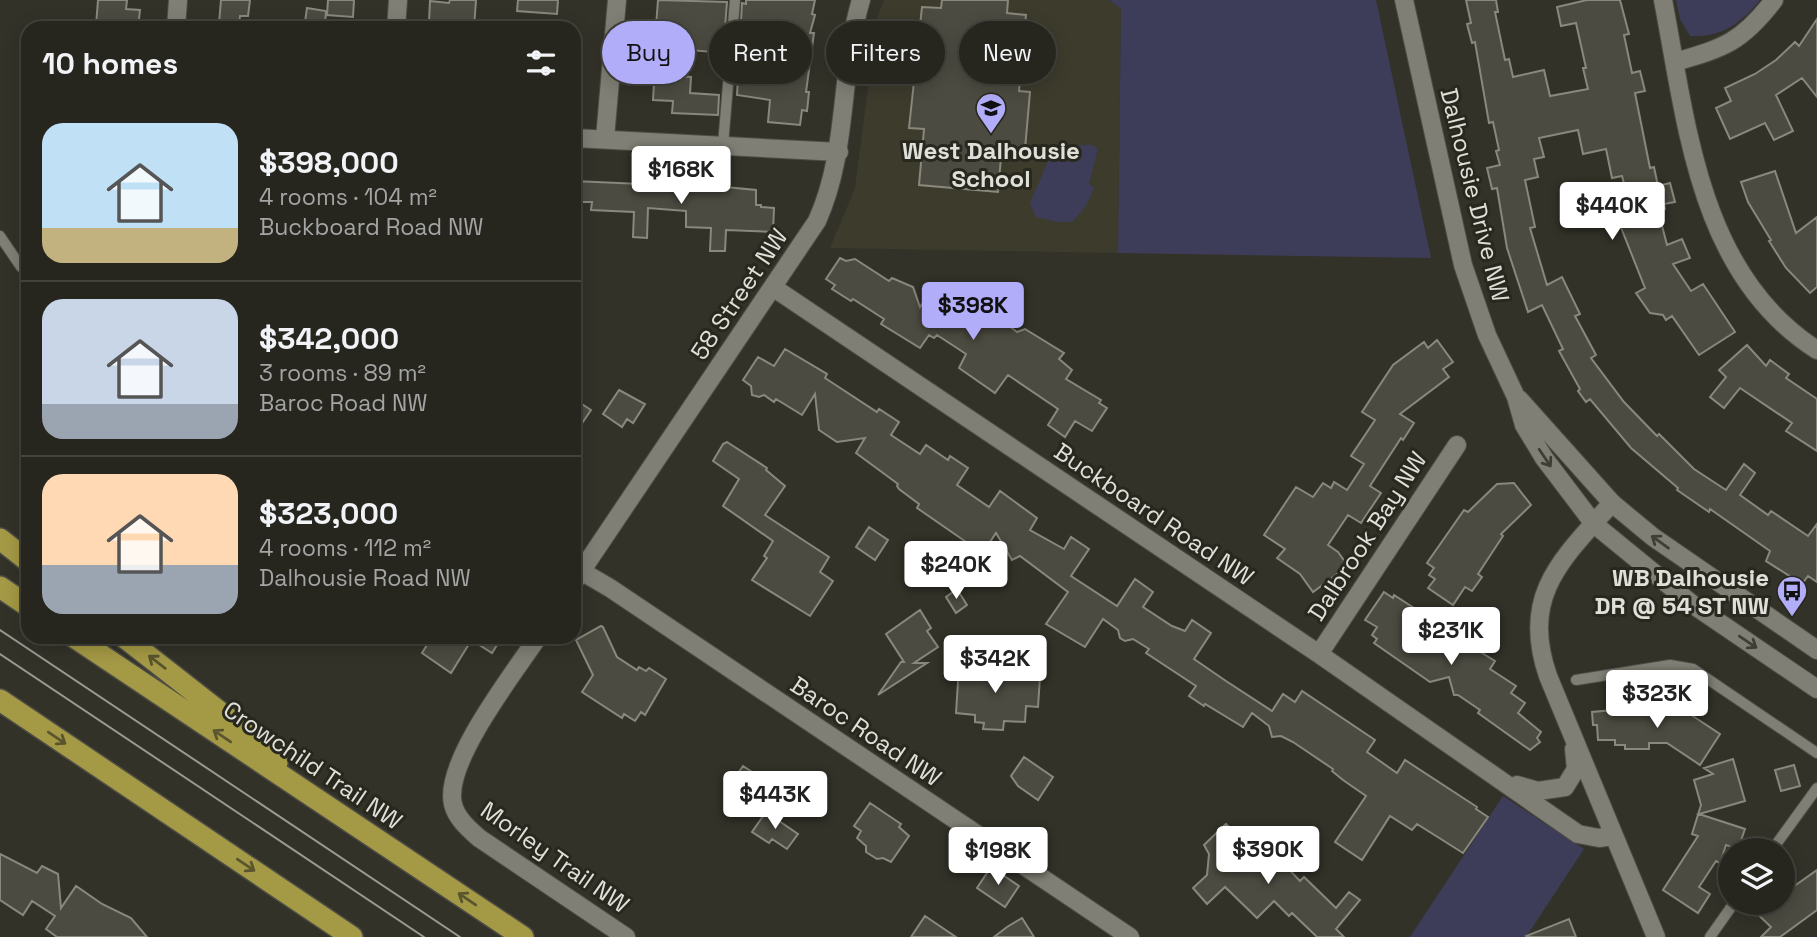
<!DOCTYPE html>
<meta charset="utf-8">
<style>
:root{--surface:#26261f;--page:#32322c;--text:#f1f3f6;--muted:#a4a5a4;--line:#42433d;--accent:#b2adf9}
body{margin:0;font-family:"Space Grotesk",sans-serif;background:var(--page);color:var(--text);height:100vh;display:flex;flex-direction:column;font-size:26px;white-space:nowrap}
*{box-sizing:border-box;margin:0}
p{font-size:23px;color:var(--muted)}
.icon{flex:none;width:38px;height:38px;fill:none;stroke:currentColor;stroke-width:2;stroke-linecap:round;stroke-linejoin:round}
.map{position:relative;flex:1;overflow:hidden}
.details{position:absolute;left:21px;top:21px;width:560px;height:623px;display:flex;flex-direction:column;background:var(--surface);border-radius:21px;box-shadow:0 4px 18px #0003,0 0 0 2px var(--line)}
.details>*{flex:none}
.hud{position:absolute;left:602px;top:21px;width:665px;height:63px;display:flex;gap:14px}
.tools{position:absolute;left:1718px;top:838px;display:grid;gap:14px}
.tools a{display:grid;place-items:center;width:77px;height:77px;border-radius:50%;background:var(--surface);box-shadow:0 4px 18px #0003,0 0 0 2px var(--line);font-size:35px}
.price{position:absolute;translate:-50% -60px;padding:0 16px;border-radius:7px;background:#fff;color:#222;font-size:23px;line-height:46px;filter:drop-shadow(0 2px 4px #0008)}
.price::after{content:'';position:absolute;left:50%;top:42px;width:21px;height:16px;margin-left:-10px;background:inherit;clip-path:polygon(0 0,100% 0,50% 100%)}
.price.on{background:var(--accent);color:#111}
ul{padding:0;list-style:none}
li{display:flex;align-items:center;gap:21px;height:175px;padding:0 21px}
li+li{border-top:2px solid var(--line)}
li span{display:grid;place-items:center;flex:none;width:196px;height:140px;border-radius:21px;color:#555}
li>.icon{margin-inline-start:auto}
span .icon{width:84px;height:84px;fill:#fffc;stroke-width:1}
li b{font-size:30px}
h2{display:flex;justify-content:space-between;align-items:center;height:84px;padding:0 21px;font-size:30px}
.pill{padding:0 24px;border-radius:32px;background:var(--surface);box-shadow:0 4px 18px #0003,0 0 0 2px var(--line);font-size:24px;line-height:63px}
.pill.on{background:var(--accent);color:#111}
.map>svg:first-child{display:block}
.built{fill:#3d3b2c}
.park{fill:#3e3d59}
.building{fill:#4c4b41;stroke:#89887d;stroke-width:2}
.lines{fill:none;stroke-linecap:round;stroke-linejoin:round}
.lane-casing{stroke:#4e4d45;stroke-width:12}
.street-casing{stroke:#4e4d45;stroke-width:20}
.secondary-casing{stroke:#4e4d45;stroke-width:20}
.highway-casing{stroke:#4e4d45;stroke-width:24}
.lane{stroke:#807f75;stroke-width:10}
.street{stroke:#807f75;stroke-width:18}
.secondary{stroke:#807f75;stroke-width:18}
.highway{stroke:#a49945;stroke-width:21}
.tram{stroke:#999992;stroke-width:2}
.oneway{stroke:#3f3e34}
.oneway2{stroke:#5a552e}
.labels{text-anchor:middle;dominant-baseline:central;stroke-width:6;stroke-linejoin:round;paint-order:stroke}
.poi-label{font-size:24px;font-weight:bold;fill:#e0e0da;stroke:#29281f}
.street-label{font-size:24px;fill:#e0e0da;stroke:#29281f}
</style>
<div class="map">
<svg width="1817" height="937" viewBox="0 0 1817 937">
<rect width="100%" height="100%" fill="#333229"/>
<path class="built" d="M884 0H1109L1121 9 1118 253 830 248 855 188 877 18Z"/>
<path class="park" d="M1109 0H1376L1431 258 1118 253 1121 9Z
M1676 0H1760C1740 24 1723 37 1690 36L1680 19Z
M1092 145 1097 148V152L1089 184 1094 188C1089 202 1083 211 1072 222H1058L1036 217 1030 203 1051 154 1062 146Z
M1503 796 1584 849 1526 937H1410Z"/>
<path class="building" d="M98 0H127L126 9 140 10 138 28 96 26Z
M221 0H250L248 16H240L239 25 219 23Z
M328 0H354L353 17 327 15Z
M450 0H476L474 28H432L433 21H429L430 1 449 3Z
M518 0H558L557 14 517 11Z
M658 0 727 2 723 53 680 49 678 76 691 77 690 93 719 95 718 115 672 113 673 101 653 100 655 66H653Z
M746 0H815L812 14 815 15 810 33H814L806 92H809L807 111 802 110 800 125 768 122 770 100 737 95 742 3 746 4Z
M942 0H1008L1007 13 1026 15 1019 91 1030 92 1025 149 1002 146 998 192 919 185 924 129 909 128 922 7 941 8Z
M1466 0H1496L1498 12H1495L1505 60 1509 59 1513 77 1544 70 1550 96 1588 89 1583 68H1586L1576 23 1561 26 1557 7 1587 0H1620L1629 34 1624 35 1632 73 1640 71 1645 91 1635 93 1650 168 1654 167 1658 186 1670 183 1675 202 1664 204 1665 209 1658 210 1667 245 1682 239 1690 258 1673 264 1691 291 1703 284 1735 332 1699 355 1672 316 1666 320 1663 315 1650 313 1636 293 1645 288 1620 225 1616 210 1630 206 1622 176 1612 178 1606 149 1583 154 1578 130 1539 138 1544 157 1534 159 1538 177 1525 180 1535 227 1530 228 1547 285 1562 277 1580 314 1575 316 1596 355 1591 358 1624 402 1657 436 1659 434 1694 469 1726 490 1744 464 1755 473 1740 495 1768 515 1771 511 1808 536 1817 524V582L1808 576 1802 584 1766 561 1770 551 1710 509 1709 512 1677 490 1678 488 1631 448 1590 399 1586 402 1578 391 1580 389 1559 351 1563 349 1542 305 1528 312 1507 248 1497 188 1492 189 1487 168 1500 165 1496 151 1499 150 1493 122 1489 123 1475 42 1472 43 1467 24 1471 23Z
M307 8 326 11 325 24 305 22Z
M1817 19V97L1802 78 1776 95 1793 131 1774 140 1765 123 1730 139 1716 108 1731 101 1725 88 1755 74 1776 60 1795 42 1799 46Z
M1775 171 1796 233 1817 217V287L1810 293 1786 268 1769 241 1771 240 1748 202 1741 182Z
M574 181 640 184 641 181 679 183V187L705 188V185L756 190V205H761V207L774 208 773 232 726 230 725 251H710L711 228 686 227V211L648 208 647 238 633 237 634 212 591 210 592 202H574Z
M840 258 846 261 855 259 889 281 892 278 913 287 920 307 929 294 941 302 944 297 968 313 976 300 1017 332 1025 329 1064 353 1059 359 1072 370 1066 379 1101 400 1099 403 1107 408 1092 431 1075 421 1065 437 1048 425 1058 409 1008 375 995 393 959 368 966 354 937 335 934 338 929 335 920 348 881 324 884 319 853 299 851 301 832 289 835 285 826 279Z
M1437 340 1453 362 1443 369 1449 377 1400 414 1414 423 1403 440 1401 438 1370 486 1381 493 1361 523 1348 515 1328 545 1338 552 1348 566 1313 592 1300 574 1277 558 1285 549 1264 535 1296 487 1313 497 1323 483 1331 488 1334 482 1347 490 1364 464 1351 456 1375 420 1362 412 1393 365 1424 342 1428 348Z
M1747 345 1766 366 1770 360 1789 374 1786 378 1817 399V451L1786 431 1792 423 1740 388 1724 408 1710 397 1726 377 1719 370Z
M785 349 827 374 825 378 877 412 879 409 899 422 891 435 920 454 926 445 948 460 950 456 968 468 957 485 989 507 1000 491 1037 518 1030 530 1064 549 1071 537 1089 549 1071 576 1117 606 1135 579 1153 592 1143 607 1172 626 1185 631 1192 620 1211 633 1194 659 1226 681 1272 711 1283 694 1295 702 1302 691 1375 740 1367 752 1397 773 1405 760 1477 807 1476 809 1488 817 1463 853 1417 824 1412 830 1390 816 1362 860 1335 842 1366 796 1343 780 1332 771 1333 769 1293 742 1281 736 1272 737 1269 726 1252 713 1243 727 1205 704 1204 706 1189 696 1196 686 1146 653 1149 649 1133 639 1125 641 1120 638 1118 630 1103 619 1085 647 1046 624 1068 592 1020 556 1012 560 996 533 986 548 977 542 969 544 917 508 919 504 899 489 897 486 898 484 856 453 865 438 837 442 819 430 815 394 802 415 776 399 774 402 764 395 759 397 752 395 751 386 743 380 758 357 774 366Z
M619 390 645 404 633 423 627 419 622 427 603 414Z
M574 399 591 410 574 435Z
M727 442 767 468 766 470 785 486 765 515 829 557 820 572 833 581 810 616 752 580 767 558 764 556 773 541 723 506 739 479 713 461 723 444Z
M1514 483 1531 505 1501 534 1503 536 1478 574 1482 577 1472 591 1465 587 1453 605 1428 588 1435 579 1429 575 1434 568 1427 563 1464 510 1468 512 1497 484Z
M869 527 888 540 875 560 856 547Z
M957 589 967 605 956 613 946 597Z
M1384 592 1393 598 1394 595 1414 608 1412 611 1420 616 1415 624 1458 652 1464 642 1495 661 1490 669 1516 686 1511 693 1525 703 1518 713 1541 732 1537 738 1540 742 1530 750 1478 713 1480 710 1458 695H1454L1449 677 1430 682 1374 643 1377 639 1372 635 1377 627 1365 620Z
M920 610 931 628 927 631 938 647 914 663H927L878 695 901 662H904L886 634Z
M601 626 603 627 617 657 637 670 639 667 646 671 649 668 666 679 645 715 641 712 635 721 624 714 622 718 582 692 593 675 576 640Z
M432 637H458L469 644 451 673 422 653Z
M467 637H502L492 653Z
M979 661 995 662V671L1001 672 1000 675 1040 677 1038 707 1026 706 1025 722 1004 721 1003 730 983 729 984 723 975 722V715L956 713 959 666 979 667Z
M1673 703 1720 734 1700 765 1667 743H1649V749H1625V745H1615V740H1598L1597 725H1593L1592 712 1626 709 1669 710Z
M1024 757 1053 777 1038 800 1018 786 1011 776Z
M1733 759 1745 801 1699 814 1745 829 1738 849 1726 845 1720 863 1716 861 1699 887 1710 894 1698 913 1663 890 1698 836 1692 834 1701 805 1694 780 1713 774 1704 768Z
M1794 765 1800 786 1781 791 1775 770Z
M743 766 769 783 755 803 729 786Z
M870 803 901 824 899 827 909 836 891 862 883 858 877 859 866 852V846L857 838 861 831 854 826Z
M766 812 798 834 787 849 772 839 769 843 752 832Z
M1226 824 1271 871 1273 869 1276 871 1283 863 1300 881 1304 877 1336 908 1349 892 1360 900 1336 929 1344 937H1317L1292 913 1289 916 1274 901 1257 918 1225 887 1207 904 1193 888 1207 875 1209 854 1204 845Z
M0 854 37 873 42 866 58 874 61 908 76 886 102 904 131 918 147 937H57L46 929 55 916 32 901 23 915 0 900Z
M991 867 1019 886 1005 907 977 888Z
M1817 870V910L1780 937H1761L1771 927 1746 903H1783V894Z
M925 916 956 937H911Z
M1022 918 1034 937H994L1007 927Z
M1569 919 1576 937H1527L1526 936Z"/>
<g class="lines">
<g class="lane-casing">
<path id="lane" d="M723 145 735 0
M0 236 21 267 28 266
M1576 680 1670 665 1693 669 1817 753
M1772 850 1817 788
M1710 937 1734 903"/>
</g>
<g class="street-casing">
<path id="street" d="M1663 0C1687 125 1699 275 1817 350
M176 28 178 0
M396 28 398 0
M1675 62C1724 48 1742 42 1774 0
M574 138 839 152
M605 138 617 0
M774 288 1319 654 1578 834 1599 838 1613 836
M1612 503C1562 559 1520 595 1548 676L1656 937
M574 567 610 588 1130 937
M574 582 817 221C849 150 839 74 861 0
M538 637C514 673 443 763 453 804 456 818 469 829 479 838L626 937
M1319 654 1457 445
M1517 785 1538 791 1565 787 1576 769 1574 749"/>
</g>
<g class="secondary-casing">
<path id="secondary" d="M1404 0 1463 265 1487 335 1516 397 1524 425 1544 458 1594 524 1692 604 1817 689
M1519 399 1612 503 1653 537 1817 650"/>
</g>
<g class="highway-casing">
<path id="highway" d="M0 539 28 561
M0 587 28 606
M74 637 523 937
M124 637 258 742 277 763
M0 700 352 937"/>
</g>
<use href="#lane" class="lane"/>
<use href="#street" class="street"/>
<use href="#secondary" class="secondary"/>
<use href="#highway" class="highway"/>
<path class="tram" d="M0 630 460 937
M0 654 424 937"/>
</g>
<defs><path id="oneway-shaft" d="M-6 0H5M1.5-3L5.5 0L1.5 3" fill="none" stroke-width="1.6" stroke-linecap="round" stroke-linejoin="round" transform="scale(1.75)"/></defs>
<g class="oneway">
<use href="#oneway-shaft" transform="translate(1545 458) rotate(56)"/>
<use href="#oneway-shaft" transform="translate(1660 542) rotate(-144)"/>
<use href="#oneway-shaft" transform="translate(1748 642) rotate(34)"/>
</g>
<g class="oneway2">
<use href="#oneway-shaft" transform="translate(157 662) rotate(-142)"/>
<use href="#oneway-shaft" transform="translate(222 736) rotate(-146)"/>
<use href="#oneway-shaft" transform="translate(57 738) rotate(34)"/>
<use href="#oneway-shaft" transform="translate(246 865) rotate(34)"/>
<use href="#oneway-shaft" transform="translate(467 899) rotate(-146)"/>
</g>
<defs>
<g id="school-pin" transform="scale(1.575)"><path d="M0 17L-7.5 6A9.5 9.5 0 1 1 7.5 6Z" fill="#b2adf9" stroke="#29281f"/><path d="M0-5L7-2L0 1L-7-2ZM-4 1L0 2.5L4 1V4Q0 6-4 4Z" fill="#111"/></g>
<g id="bus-pin" transform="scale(1.575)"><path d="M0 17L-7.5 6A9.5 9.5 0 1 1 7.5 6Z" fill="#b2adf9" stroke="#29281f"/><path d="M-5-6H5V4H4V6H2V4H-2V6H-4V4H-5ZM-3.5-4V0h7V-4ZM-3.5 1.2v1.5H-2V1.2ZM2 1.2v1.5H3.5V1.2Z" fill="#111"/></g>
</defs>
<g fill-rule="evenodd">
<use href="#school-pin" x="991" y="108"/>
<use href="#bus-pin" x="1792" y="591"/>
</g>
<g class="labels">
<g class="poi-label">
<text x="991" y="150">West Dalhousie<tspan x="991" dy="28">School</tspan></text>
<text x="1769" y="577" text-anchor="end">WB Dalhousie<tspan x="1769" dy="28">DR @ 54 ST NW</tspan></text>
</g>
<g class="street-label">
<text transform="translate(1475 195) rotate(76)">Dalhousie Drive NW</text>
<text transform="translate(739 294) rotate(-56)">58 Street NW</text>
<text transform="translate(1154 514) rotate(34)">Buckboard Road NW</text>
<text transform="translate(1367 536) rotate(-57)">Dalbrook Bay NW</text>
<text transform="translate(866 731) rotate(34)">Baroc Road NW</text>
<text transform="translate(313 765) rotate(34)">Crowchild Trail NW</text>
<text transform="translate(555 857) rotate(35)">Morley Trail NW</text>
</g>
</g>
</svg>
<div class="tools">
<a><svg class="icon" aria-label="layers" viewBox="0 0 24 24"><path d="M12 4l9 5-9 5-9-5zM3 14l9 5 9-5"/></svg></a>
</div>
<b class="price" style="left:681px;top:206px">$168K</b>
<b class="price" style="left:1612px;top:242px">$440K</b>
<b class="price on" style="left:973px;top:342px">$398K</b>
<b class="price" style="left:956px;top:601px">$240K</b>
<b class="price" style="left:1451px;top:667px">$231K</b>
<b class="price" style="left:995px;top:695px">$342K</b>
<b class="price" style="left:1657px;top:730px">$323K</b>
<b class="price" style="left:775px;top:831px">$443K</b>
<b class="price" style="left:1268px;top:886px">$390K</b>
<b class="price" style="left:998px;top:887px">$198K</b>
<div class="hud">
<a class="pill on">Buy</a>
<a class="pill">Rent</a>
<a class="pill">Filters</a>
<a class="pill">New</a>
</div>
<section class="details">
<h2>10 homes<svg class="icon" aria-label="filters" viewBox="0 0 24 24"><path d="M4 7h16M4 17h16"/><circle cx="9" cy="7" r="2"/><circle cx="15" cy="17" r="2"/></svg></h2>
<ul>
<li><span style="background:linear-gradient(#bfe0f5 75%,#c2b280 0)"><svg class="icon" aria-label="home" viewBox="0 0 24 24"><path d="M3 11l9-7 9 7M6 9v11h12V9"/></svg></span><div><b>$398,000</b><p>4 rooms · 104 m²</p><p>Buckboard Road NW</p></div></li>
<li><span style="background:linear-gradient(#c9d6e8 75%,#9aa5b1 0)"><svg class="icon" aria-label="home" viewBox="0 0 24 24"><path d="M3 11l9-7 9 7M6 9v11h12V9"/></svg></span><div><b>$342,000</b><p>3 rooms · 89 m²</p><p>Baroc Road NW</p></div></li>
<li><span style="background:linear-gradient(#ffd9b3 65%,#9aa5b1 0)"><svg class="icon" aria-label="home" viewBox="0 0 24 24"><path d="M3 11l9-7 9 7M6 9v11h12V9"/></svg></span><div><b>$323,000</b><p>4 rooms · 112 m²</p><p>Dalhousie Road NW</p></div></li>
</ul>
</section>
</div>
